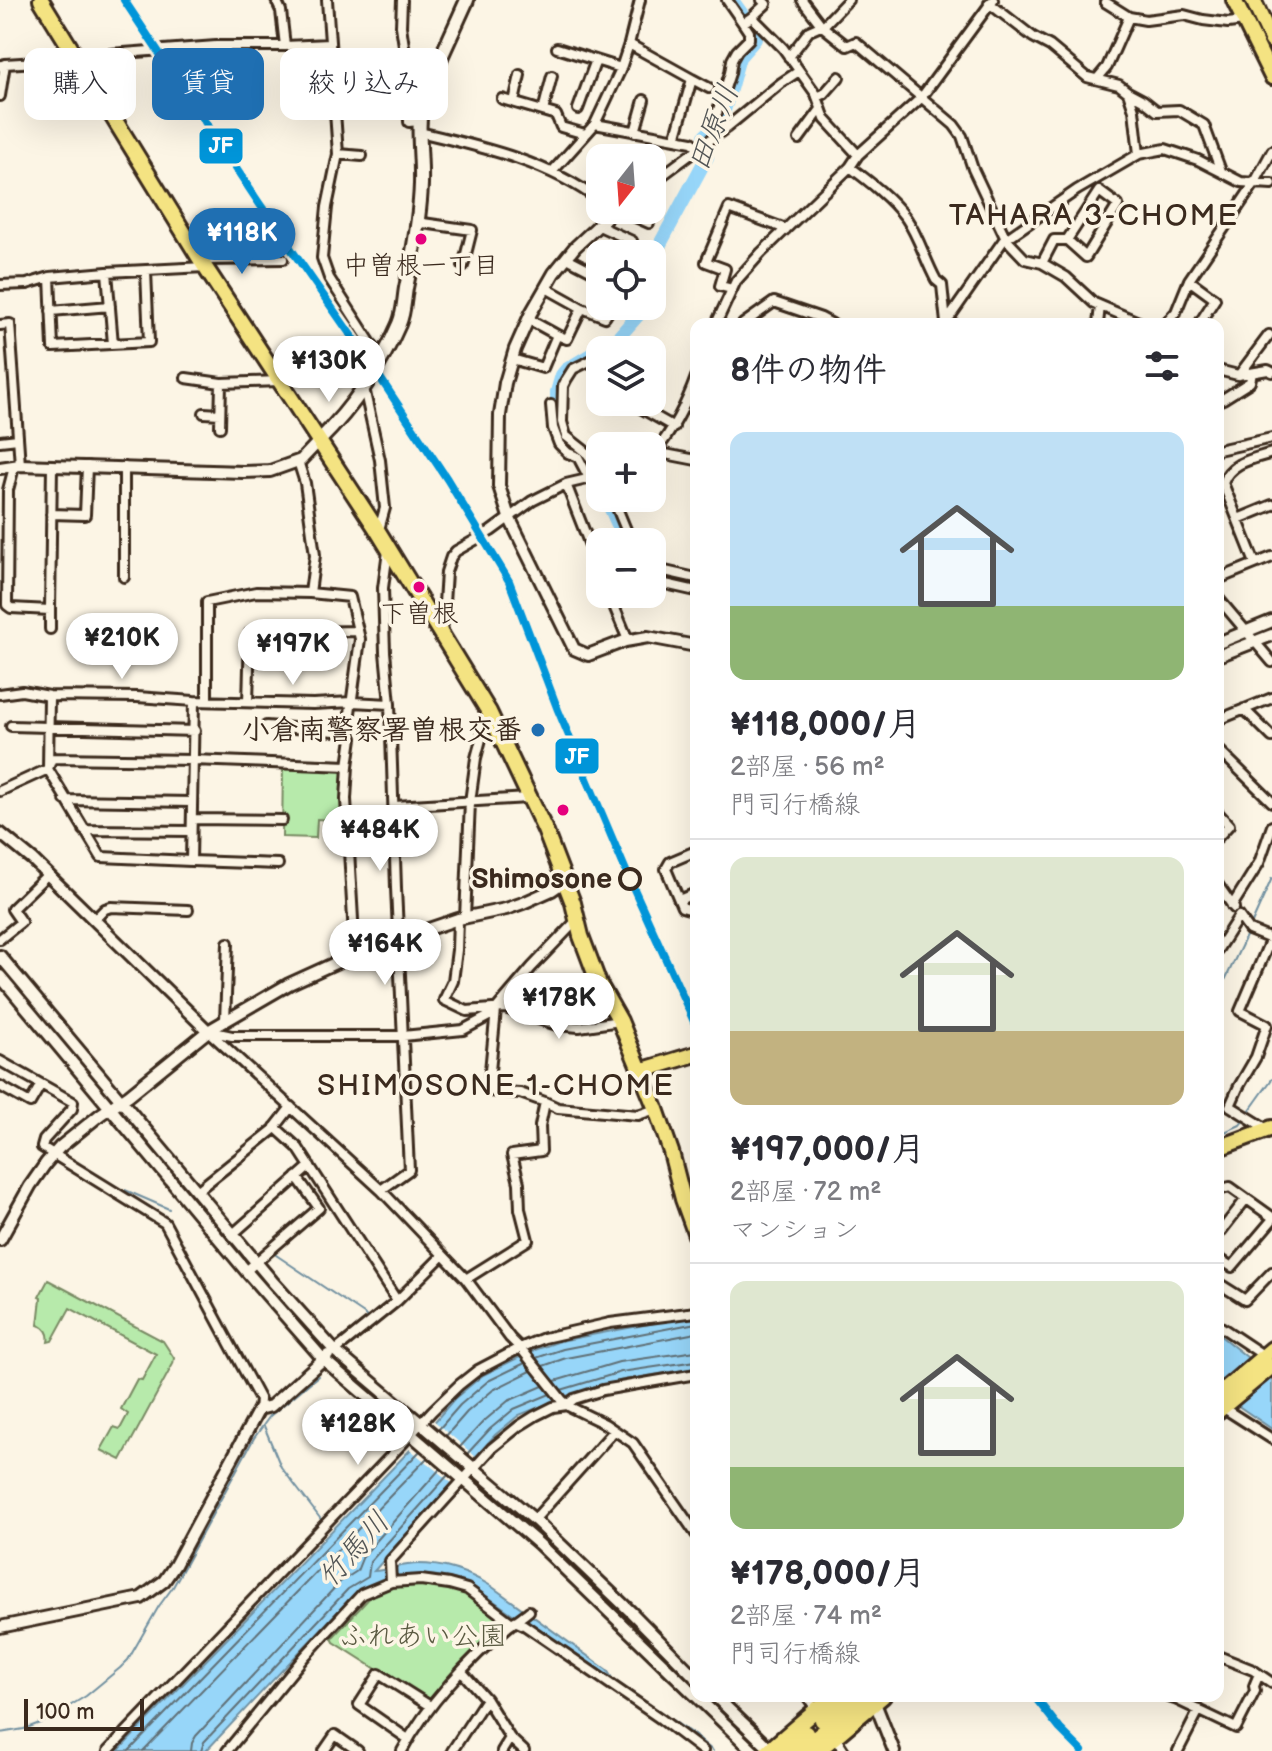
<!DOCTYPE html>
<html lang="ja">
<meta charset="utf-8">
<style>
:root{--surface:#fff;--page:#f7f7f7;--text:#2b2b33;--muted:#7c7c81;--line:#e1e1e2;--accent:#1f6fb2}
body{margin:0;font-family:"Balsamiq Sans","Klee One",sans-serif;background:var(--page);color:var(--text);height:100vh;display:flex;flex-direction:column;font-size:30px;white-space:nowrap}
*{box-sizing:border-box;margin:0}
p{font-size:26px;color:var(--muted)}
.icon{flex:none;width:44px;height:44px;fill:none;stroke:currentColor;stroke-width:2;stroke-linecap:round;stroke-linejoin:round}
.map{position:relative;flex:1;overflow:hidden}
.details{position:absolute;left:690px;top:318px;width:534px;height:1384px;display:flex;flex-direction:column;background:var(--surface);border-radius:16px;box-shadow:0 8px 32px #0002}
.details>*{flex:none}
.banner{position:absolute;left:24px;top:48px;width:546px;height:72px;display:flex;gap:16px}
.needle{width:52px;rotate:197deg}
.tools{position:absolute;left:586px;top:144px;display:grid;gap:16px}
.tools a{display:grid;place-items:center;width:80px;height:80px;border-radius:16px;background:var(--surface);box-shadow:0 8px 32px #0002;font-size:40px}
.scale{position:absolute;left:24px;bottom:20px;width:120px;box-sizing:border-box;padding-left:8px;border:4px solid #3b2a1e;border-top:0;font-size:22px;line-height:28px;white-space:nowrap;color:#3b2a1e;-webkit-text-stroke:6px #fcf5e5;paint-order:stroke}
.price{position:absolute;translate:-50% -68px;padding:0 18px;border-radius:28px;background:#fff;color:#222;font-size:26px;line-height:52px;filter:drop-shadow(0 2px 4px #0008)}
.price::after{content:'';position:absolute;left:50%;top:48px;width:24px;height:18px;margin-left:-12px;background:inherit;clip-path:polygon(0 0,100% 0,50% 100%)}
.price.active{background:var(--accent);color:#fff}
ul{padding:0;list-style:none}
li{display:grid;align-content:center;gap:16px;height:424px;padding:0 40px}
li+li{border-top:2px solid var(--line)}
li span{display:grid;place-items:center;height:248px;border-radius:16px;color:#555}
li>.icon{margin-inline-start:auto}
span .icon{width:144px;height:144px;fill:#fffc;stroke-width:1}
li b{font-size:34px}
h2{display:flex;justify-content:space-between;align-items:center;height:96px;padding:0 40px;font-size:34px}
.tag{padding:0 28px;border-radius:16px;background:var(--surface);box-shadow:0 8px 32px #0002;font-size:28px;line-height:72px}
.tag.active{background:var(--accent);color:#fff}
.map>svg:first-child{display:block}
.green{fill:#b7eaab;stroke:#798a64;stroke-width:2}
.water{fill:#97d6f9;stroke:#7291a1;stroke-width:2}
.pier{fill:#fcf5e5}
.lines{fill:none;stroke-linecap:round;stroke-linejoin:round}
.shore{stroke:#606f76;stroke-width:2}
.stream{stroke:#7291a1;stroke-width:2}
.river{stroke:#97d6f9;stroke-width:14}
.minor-casing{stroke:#3b2a1e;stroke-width:14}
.tertiary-casing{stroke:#3b2a1e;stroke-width:16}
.secondary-casing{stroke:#3b2a1e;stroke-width:18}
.primary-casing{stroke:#3b2a1e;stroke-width:20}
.trunk-casing{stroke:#3b2a1e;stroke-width:20}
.minor{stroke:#fcf5e5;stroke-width:8}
.tertiary{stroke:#fcf5e5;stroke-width:10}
.secondary{stroke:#fcf5e5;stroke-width:12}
.primary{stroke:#f4e382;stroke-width:14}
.trunk{stroke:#f4e382;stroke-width:14}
.rail-1-casing{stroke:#fcf5e5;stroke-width:14}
.rail-1{stroke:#0095d9;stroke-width:8}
.bus-dot{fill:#e5007d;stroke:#fcf5e5;stroke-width:3}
.poi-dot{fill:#1f6fb2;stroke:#fcf5e5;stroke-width:3}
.stop-dot{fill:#fcf5e5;stroke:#3b2a1e;stroke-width:4}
.labels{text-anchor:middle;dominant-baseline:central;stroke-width:7;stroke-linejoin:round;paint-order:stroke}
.bus-label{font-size:26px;fill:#3b2a1e;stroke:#fcf5e5}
.poi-label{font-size:28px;font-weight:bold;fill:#3b2a1e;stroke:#fcf5e5;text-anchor:end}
.stop-label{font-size:28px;font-weight:bold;fill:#3b2a1e;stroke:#fcf5e5;text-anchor:end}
.park-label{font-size:28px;fill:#5a5a41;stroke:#fcf5e5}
.water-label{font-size:30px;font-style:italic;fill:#525555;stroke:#fcf5e5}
.neighbourhood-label{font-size:30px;letter-spacing:2px;fill:#3b2a1e;stroke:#fcf5e5}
.line-badge{stroke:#fcf5e5;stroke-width:3}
.badge-label{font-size:22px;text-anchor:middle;font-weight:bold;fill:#fff}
</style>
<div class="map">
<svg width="1272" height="1751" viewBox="0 0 1272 1751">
<rect width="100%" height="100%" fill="#fcf5e5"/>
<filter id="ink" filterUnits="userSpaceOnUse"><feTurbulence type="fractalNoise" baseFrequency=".0125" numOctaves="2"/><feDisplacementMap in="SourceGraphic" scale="16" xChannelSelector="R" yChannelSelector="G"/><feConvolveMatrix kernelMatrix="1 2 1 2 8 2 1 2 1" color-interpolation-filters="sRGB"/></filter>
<g filter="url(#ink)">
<path class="green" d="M283 765 346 767V774L343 784 346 821 317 819 316 838 282 837Z
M48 1280 163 1341 174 1358 173 1364 121 1460 101 1450 114 1427 120 1429 128 1414 121 1409 137 1379 142 1380 156 1354 70 1308 52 1341 48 1342C50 1333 45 1327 38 1325L41 1298 39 1297Z
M421 1583 439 1585 463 1591 505 1622 431 1703 428 1702 334 1642 332 1638 374 1593 390 1587Z"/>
<path class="water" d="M696 1315V1368L623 1380 572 1394 519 1415 495 1435 374 1571C388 1570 403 1564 418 1564 445 1564 468 1572 491 1586L607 1670 612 1678H607C576 1657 545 1636 514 1615 497 1604 475 1586 456 1580 422 1569 383 1577 354 1594L206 1751H118L414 1446 454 1399 483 1375 532 1351 560 1341Z
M1218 1334 1272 1377V1429L1218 1392Z"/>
<path class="pier" d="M432 1419 476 1457H479L453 1487V1484L407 1447Z"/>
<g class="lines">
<path class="shore" d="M536 1358 563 1349 696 1323
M543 1366 566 1358 696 1333
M555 1381 619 1362 696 1351
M561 1390 621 1372 696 1361
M439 1429 460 1405 488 1381 525 1363
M446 1436 467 1412 493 1390 531 1371
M460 1447 483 1422 508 1401 543 1386
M467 1454 490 1429 514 1409 550 1394
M129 1751 420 1451
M143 1751 427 1458
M191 1751 192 1743 196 1736 340 1582 357 1571 363 1556 440 1469
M201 1751 204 1742 348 1589 368 1577 370 1562 448 1475"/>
<path class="stream" d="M1252 923 1272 878
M1218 995 1246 936
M1247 1114 1272 1079
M1218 1135 1240 1125 1244 1120
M125 1190 169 1209
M276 1255 364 1314 369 1320
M355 1342 369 1329V1327
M264 1426 281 1467 323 1522
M610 1677 694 1735 713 1751
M0 1733 24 1729 45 1721 86 1696 120 1668 128 1660 159 1606 173 1587 254 1438 270 1416 318 1376"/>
<path class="river" d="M652 259 707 157 705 136 721 121 739 57 755 39C754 28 739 11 732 0
M652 271 655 281 652 289
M600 485 594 472 581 457 563 444 557 421V392L562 375 566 370 617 339 646 306
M606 498 626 542
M652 573 665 578 696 585"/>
<g class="minor-casing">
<path id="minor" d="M276 0 281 11 285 46
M327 0 338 154 327 207 322 258 329 278 381 359
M402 0 401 26 406 59 409 122 419 121
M727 0 743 23 752 17 783 48 816 94 825 119 858 155
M802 0 822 26 847 46 856 42 954 125 962 136 973 169 1006 239 1025 259 1042 263 1066 277 1094 303 1143 324
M989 3 1033 37 1050 46 1087 77 1119 85 1128 92 1134 110 1139 154
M752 17 766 4 762 0
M1129 17 1146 20 1184 15 1203 20 1228 23 1244 21
M629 44 692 79 675 139
M557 48 621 68
M789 57 809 31 825 24 848 0
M0 66 5 64 53 61 84 56 216 46H285L330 44
M692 79 709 88
M1097 79 1107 67 1129 17 1105 2
M1128 92 1143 100 1157 111 1179 110 1204 125 1221 171
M0 96 5 64
M817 97 824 94 839 77
M502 99 556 115 561 127 585 134
M514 102 520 75
M578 109 596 60
M543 111 552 76
M717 113 730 73 732 60 737 51 749 39V32L743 23
M595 124 692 142 700 148
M419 132C482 147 547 161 600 201
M635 132 644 100
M799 139 821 109
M338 154 362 156
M850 167C870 182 891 198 906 218 919 237 925 260 936 280L942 285 946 323
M552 172 595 124 620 71 629 44 640 0
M652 183 726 128 781 83 799 71
M620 210 649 223
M416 222 472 230 463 266
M597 225 632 241
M567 258 600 275
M202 260 283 259
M1042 263 1054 240H1067L1099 191 1118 205 1086 257 1067 240
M107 272 113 344
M50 277 53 347 149 342 146 271
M1189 280 1215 299 1199 324
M0 285 27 284 50 277 107 272 205 267
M546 288 582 308 567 339 557 335
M732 289 720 286 725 269 706 262 729 208 786 229
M582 308 605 317 612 306
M51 311 110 306
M716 324 736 281 761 253 850 167 858 155 921 98 993 0
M743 324 774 302 821 318 832 324
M945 324 1003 241 1077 190 1139 154 1165 149 1198 160 1241 182 1272 184
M1098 324 1100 306
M1165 324 1176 312 1189 280 1254 184 1272 151
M0 325 10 324 20 465
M600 356 573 369 566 380 563 386 562 422 566 436 585 451 600 470
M512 359 543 368 557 335 528 319
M1218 370 1238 375 1268 370 1272 372
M1239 375 1269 335
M186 378 221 383
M364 388 380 460 385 508 380 526 376 528
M1218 401 1223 399 1250 382 1252 373
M630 402 674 427
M551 405 553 428 559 444 568 453 578 457 589 478
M204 413 220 414
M220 427 221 383 280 381
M0 441 18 439
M1218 450 1272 438
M655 452 696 460
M652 454 655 452C674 429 686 405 696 377
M298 461 305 483 315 555 310 593
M14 467 8 490 7 605 11 608 50 610 52 466
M124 467V577
M566 484 600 571
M613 498 631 542
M51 514 85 515 87 466
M1238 519 1272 505
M1255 563 1223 483C1230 462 1253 459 1272 453
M652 566 656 569 696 578
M1218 579 1272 557
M652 581 696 591
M609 594 628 640
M1218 598 1272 662
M50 629V610
M442 635 446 572 451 557 456 551 491 531 532 501 566 484 600 476
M0 694 22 691 49 696 137 697 194 701 313 704 352 702 390 704
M49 696 48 769 101 857 191 861 194 701
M248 702 250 633 358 631
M1244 709 1272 737
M1218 720 1272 698
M11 726 195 731
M266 726 349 732
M1218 749 1272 802
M348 766 346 799 355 954
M0 791 48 769 52 758 193 760 348 766 352 738 348 728 360 639 350 597 310 593 256 592 207 602V701
M65 800 192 802
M395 806 528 798
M1218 813 1229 825 1218 837
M192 819 282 820
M84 830 191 831
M696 851 670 862 666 869 682 907 689 909 696 906
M191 861 278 864
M1218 885 1234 908
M679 900 696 893
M1232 906 1259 863 1272 826
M465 918 470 802 476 758 488 713
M95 919 105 909 111 907 188 910
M458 919 457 950 453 981 444 1000 467 1011 505 1008 557 1025 579 1027 620 1021
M0 939 21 922 12 909 48 874
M1218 949 1239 916 1249 930 1271 939
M496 1010 488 1091 520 1093 545 1102
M225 1021 228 943
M208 1031 381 1190 443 1255 466 1279 510 1338 523 1351 562 1400 570 1407 605 1424 633 1443 696 1534
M209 1031 232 1036H403L463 1030 491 1015 532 967 577 920
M0 1061 73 1102 72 1109 44 1140 42 1147 165 1223 260 1400 259 1409
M0 1086 30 1103 40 1086
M275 1127 298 1148 397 1301
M1267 1129 1230 1106 1238 1088 1256 1057 1267 1025 1240 1011 1272 936
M381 1190 409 1170 396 888 390 704 385 652 383 588 388 551
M1218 1190 1230 1187 1272 1217
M197 1191 273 1130 291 1107
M233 1234 310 1166
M1218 1235 1246 1199
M1218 1258 1232 1267 1272 1220
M246 1271 319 1208 297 1177
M466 1279 528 1240 520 1209 519 1183 512 1155 541 1151 540 1126 545 1102 558 1108 638 1115 656 1109
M1218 1283 1245 1300 1272 1272
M1218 1325 1266 1357
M335 1351 397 1301 443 1255
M1222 1407 1272 1439
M534 1520 614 1431
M391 1582 390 1561 492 1448 519 1426 535 1416 553 1407 567 1405 574 1399 603 1390 696 1374
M515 1621 524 1625 661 1719 703 1751
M1218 1656 1253 1670 1272 1683
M462 1672 486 1699 510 1738 524 1751
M807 1696 816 1709
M1166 1696 1175 1699 1236 1728 1255 1691 1254 1686 1259 1674
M835 1737 844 1751
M408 1739 359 1705 379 1674 430 1706
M108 1751 401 1445 432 1411 459 1385 478 1370 520 1348 544 1338 610 1323 696 1312
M227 1751 305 1656 362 1594 391 1582 421 1580 449 1584 467 1589 512 1623
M324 1751 335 1735 358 1751
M402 1751C426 1706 469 1659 509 1626 515 1621 522 1617 529 1611
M452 1751 486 1699
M502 1751 510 1738
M1178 1751 1199 1710"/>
</g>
<g class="tertiary-casing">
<path id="tertiary" d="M615 210 575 247 554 273 531 313 515 349 505 383 500 415 499 486 509 517 574 649 588 655 625 641 648 637 696 646
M0 468 20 465 243 472 270 471 301 460 319 441
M1218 643 1272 621
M1218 656 1272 635
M0 833 33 860 208 1031
M0 956 272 1281 335 1351 536 1521 631 1612 696 1678
M0 976 246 1271 323 1359 539 1544 696 1696
M0 1240 30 1186 46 1163 60 1147 101 1114 129 1095 208 1031 289 984 355 954 458 919 506 909 523 903 552 890 565 881
M0 1627 141 1598 164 1581 175 1565 259 1409 271 1406 328 1355
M696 1696 753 1751
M715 1696 772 1751
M875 1703 894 1751"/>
</g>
<g class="secondary-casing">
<path id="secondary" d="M319 441C352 408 380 368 399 324 404 313 404 300 406 288 413 254 420 218 421 184 422 154 416 127 423 97L467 0"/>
</g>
<g class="primary-casing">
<path id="primary" d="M41 0 205 267 376 528 489 712 545 830 573 903 581 936 599 984 620 1021 656 1109 671 1152 683 1199 696 1235
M640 1071 696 1054
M1218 1148 1272 1128
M1218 1395 1272 1349
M1218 1411 1272 1366
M822 1720 851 1696
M768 1751 832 1696
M784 1751 806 1733
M800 1751 867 1696
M818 1751 883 1696"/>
</g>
<g class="trunk-casing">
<path id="trunk" d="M1234 0 1272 77
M1253 0 1272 41"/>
</g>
<use href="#minor" class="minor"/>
<use href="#tertiary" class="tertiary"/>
<use href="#secondary" class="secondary"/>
<use href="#primary" class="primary"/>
<use href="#trunk" class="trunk"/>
<g class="rail-1-casing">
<path id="rail-1" d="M124 0 259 203 371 364 447 479 509 581 558 710 629 878 696 1026
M1034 1696 1060 1729 1082 1751"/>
</g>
<use href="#rail-1" class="rail-1"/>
</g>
</g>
<g class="bus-dot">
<circle cx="421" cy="239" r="7"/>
<circle cx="419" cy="587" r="7"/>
<circle cx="563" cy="810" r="7"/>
</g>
<circle class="poi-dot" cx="538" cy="730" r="8"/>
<circle class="stop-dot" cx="630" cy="879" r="10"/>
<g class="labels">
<g class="bus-label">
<text x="421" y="266">中曽根一丁目</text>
<text x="419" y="614">下曽根</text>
</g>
<g class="poi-label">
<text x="522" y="730">小倉南警察署曽根交番</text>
</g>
<g class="stop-label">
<text x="612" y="879">Shimosone</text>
</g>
<g class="park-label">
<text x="423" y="1636">ふれあい公園</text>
</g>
<g class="water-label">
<text transform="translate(714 128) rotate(-69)">田原川</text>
<text transform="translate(354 1550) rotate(-48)">竹馬川</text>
</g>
<g class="neighbourhood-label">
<text x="1094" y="216">TAHARA 3-CHOME</text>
<text x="496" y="1086">SHIMOSONE 1-CHOME</text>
</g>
</g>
<g class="line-badge">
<rect x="198" y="127" width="46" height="38" rx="8" fill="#0095d9"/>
<rect x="554" y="737" width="46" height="38" rx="8" fill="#0095d9"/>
</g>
<g class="badge-label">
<text x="221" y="153">JF</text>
<text x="577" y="764">JF</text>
</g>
</svg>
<div class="tools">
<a><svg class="needle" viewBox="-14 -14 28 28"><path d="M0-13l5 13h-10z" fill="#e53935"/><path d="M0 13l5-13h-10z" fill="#7c7c81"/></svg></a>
<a><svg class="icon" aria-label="locate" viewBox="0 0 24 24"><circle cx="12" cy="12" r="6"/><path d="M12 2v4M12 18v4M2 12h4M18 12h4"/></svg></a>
<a><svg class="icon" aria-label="layers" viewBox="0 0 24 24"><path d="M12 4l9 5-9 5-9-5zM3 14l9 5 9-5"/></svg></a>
<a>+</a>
<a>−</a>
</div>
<div class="scale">100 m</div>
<b class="price active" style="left:242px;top:276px">¥118K</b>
<b class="price" style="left:329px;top:404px">¥130K</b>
<b class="price" style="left:122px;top:681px">¥210K</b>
<b class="price" style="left:293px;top:687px">¥197K</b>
<b class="price" style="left:380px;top:873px">¥484K</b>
<b class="price" style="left:385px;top:987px">¥164K</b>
<b class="price" style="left:559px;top:1041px">¥178K</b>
<b class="price" style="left:358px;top:1467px">¥128K</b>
<div class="banner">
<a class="tag">購入</a>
<a class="tag active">賃貸</a>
<a class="tag">絞り込み</a>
</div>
<section class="details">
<h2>8件の物件<svg class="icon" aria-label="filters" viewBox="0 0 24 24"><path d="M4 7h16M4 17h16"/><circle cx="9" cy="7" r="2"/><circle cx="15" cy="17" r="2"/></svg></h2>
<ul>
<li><span style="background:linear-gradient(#bfe0f5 70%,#8fb573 0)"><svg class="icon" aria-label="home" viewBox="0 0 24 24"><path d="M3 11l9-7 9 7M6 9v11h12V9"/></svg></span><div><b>¥118,000/月</b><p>2部屋 · 56 m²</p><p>門司行橋線</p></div></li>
<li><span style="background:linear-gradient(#dfe7d0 70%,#c2b280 0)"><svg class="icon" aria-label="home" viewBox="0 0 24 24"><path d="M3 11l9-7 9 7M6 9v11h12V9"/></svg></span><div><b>¥197,000/月</b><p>2部屋 · 72 m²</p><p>マンション</p></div></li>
<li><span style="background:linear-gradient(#dfe7d0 75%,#8fb573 0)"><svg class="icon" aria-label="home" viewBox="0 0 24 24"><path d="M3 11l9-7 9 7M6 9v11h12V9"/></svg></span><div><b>¥178,000/月</b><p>2部屋 · 74 m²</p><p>門司行橋線</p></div></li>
</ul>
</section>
</div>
